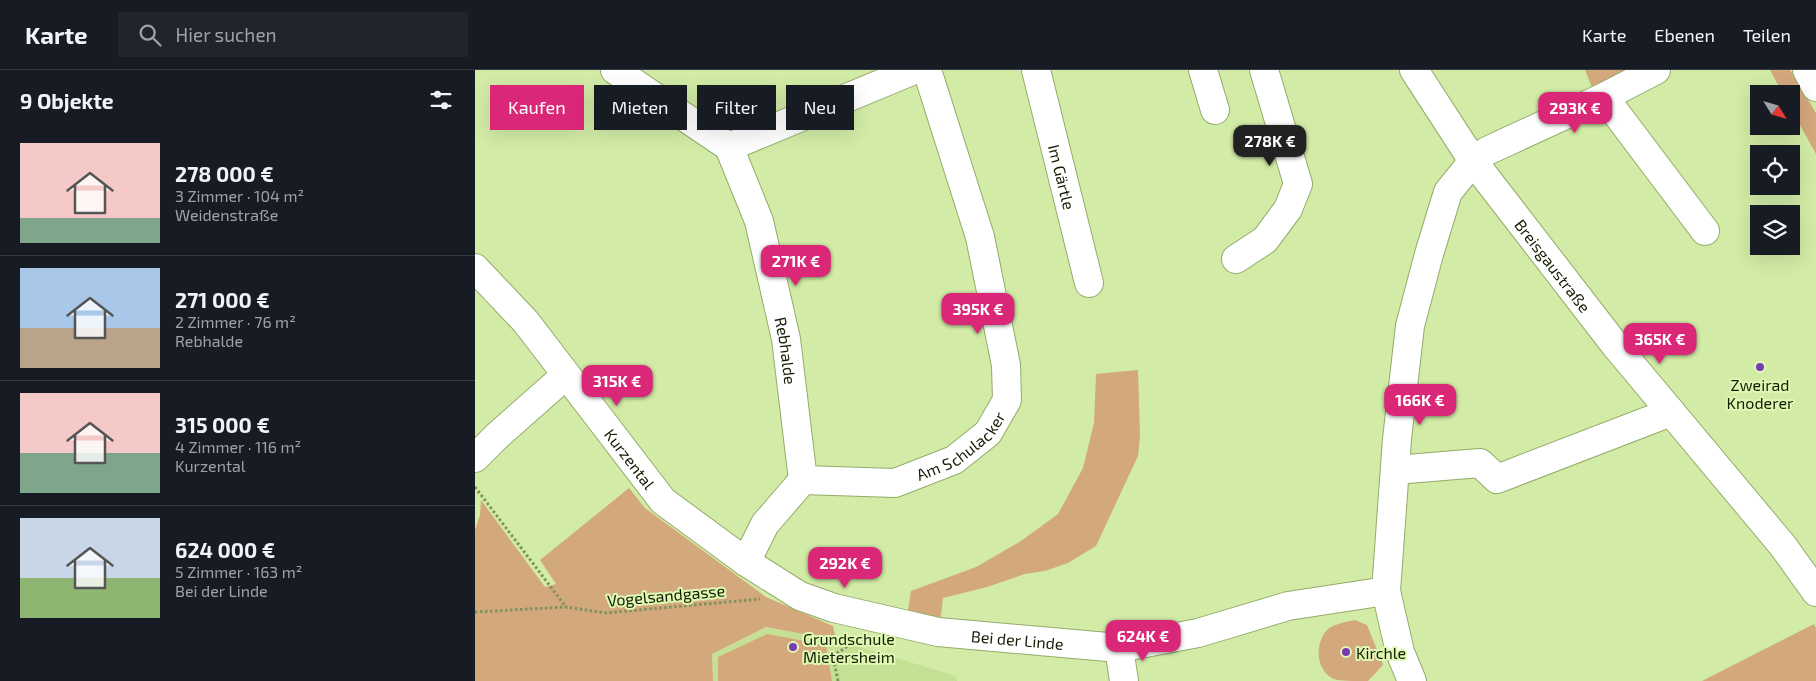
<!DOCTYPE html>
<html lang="de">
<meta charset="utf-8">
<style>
:root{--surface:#171b24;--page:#20242c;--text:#f1f3f6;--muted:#9ea1a6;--line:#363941;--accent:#db2777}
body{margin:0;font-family:"Exo 2",sans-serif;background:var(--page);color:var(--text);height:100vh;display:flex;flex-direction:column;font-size:19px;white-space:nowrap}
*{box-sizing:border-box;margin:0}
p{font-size:16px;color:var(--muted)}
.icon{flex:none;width:28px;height:28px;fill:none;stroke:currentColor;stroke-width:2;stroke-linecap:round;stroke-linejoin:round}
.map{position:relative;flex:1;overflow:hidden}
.panel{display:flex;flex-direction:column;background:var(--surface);width:475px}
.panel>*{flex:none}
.banner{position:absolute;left:15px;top:15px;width:475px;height:45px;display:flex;gap:10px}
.needle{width:32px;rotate:127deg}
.fabs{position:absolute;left:1275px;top:15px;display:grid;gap:10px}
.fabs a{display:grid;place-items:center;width:50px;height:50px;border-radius:0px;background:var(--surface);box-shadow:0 5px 20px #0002;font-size:25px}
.price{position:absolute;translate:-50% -42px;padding:0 11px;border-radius:10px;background:var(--accent);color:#fff;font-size:16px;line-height:32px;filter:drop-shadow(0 1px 2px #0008)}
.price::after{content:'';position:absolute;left:50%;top:30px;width:15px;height:11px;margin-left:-8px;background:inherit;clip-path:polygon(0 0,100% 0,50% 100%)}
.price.on{background:#222;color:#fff}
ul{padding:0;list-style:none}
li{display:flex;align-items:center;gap:15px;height:125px;padding:0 20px}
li+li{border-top:1px solid var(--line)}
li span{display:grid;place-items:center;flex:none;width:140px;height:100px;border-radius:0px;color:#555}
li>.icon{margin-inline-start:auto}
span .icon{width:60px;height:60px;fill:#fffc;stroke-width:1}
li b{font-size:21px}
h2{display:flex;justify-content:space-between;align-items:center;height:60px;padding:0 20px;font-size:21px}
.pill{padding:0 18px;border-radius:0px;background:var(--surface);box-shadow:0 5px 20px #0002;font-size:18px;line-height:45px}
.pill.on{background:var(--accent);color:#fff}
header{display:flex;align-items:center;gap:30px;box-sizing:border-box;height:70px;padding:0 25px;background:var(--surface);border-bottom:1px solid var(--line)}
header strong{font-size:24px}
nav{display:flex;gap:28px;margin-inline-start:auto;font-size:18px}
.search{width:350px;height:45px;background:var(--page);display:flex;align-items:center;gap:12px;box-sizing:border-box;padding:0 18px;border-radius:0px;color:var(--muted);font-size:19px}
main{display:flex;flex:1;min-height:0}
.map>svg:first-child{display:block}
.built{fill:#c4e095}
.green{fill:#d4a87d}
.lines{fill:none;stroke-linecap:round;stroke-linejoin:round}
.minor-casing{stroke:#93ab69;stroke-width:30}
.major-casing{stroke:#93ab69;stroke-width:30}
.path{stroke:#7f915f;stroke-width:3;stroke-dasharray:2.5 2.5;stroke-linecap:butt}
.minor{stroke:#fff;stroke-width:28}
.major{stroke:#fff;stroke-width:28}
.poi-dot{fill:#793bb1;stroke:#dff9b4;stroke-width:2}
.labels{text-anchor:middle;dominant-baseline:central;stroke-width:4;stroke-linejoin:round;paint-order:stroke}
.street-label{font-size:16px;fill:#141c03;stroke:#dff9b4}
.poi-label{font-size:16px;fill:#141c03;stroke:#dff9b4;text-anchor:start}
</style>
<header>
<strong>Karte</strong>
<div class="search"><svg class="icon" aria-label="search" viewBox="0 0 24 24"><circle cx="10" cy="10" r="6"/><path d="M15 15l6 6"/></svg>Hier suchen</div>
<nav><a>Karte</a><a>Ebenen</a><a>Teilen</a></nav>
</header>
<main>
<section class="panel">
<h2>9 Objekte<svg class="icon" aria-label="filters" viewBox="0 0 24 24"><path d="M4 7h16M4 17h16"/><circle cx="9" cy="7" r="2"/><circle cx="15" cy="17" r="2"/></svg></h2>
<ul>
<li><span style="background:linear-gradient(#f6c9c9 75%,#7fa58c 0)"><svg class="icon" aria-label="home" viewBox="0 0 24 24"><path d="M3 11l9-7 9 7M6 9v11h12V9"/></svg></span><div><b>278 000 €</b><p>3 Zimmer · 104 m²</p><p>Weidenstraße</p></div></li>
<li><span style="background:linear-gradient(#a9c7e8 60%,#b9a48a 0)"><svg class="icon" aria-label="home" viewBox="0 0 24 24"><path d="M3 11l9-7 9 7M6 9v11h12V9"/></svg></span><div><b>271 000 €</b><p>2 Zimmer · 76 m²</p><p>Rebhalde</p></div></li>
<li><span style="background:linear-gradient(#f6c9c9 60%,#7fa58c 0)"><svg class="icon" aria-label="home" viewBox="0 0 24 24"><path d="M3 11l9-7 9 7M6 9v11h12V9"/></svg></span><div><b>315 000 €</b><p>4 Zimmer · 116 m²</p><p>Kurzental</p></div></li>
<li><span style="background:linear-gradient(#c9d6e8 60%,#8fb573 0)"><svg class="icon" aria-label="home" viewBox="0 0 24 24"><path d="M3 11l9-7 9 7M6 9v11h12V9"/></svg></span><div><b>624 000 €</b><p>5 Zimmer · 163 m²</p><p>Bei der Linde</p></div></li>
</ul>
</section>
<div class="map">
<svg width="1341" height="611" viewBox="0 0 1341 611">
<rect width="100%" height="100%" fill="#d2eca7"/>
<path class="built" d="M291 557 361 570 481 606 482 611H238L237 584Z"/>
<path class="green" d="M1110 0H1158L1118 20Z
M1295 0H1315L1341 43V84L1316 39V24H1308Z
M663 300 665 366 663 386 621 476 593 493 570 501 550 504 512 517 468 528 465 553 432 546 436 521 501 497 546 471 583 444 608 398 619 353 621 304Z
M154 418 170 438 291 527 358 556 361 570 291 557 237 584 238 611H0V460L5 445 6 430 70 517 81 514 65 490Z
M880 550 892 555 908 595 893 611C884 611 870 611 862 610 841 604 839 576 851 561 857 554 871 552 880 550Z
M1339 554 1341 558V611H1227Z
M292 564 351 575 357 611H243V587Z"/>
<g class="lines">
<g class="minor-casing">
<g id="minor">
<path id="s1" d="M140 0 254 77 284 151 311 269 328 410 290 454 271 492"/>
<path id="s2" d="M561 0 614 213"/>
<path d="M728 0 740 40"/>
<path id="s3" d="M939 0 998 91 1140 275 1308 476 1341 522"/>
<path d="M1129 27 1230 161"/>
<path d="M254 77 439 0"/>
<path d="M761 189 790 170 813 139 823 114 789 0"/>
<path id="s4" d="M0 198 51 252 188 431 271 492 325 526 359 538 463 562 644 578 723 563 813 536 911 521"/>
<path d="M0 388 22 366 91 305"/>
<path d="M920 400 1005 393 1022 409 1196 342"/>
<path id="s5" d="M328 410 420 413 479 390 513 363 532 330 531 295 505 167 452 0"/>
<path d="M644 578 649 611"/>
<path d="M937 611 925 582 911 521 922 369 935 256 954 184 973 122 998 91 1012 81 1129 27 1181 0"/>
</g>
</g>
<g class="major-casing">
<path id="major" d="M1332 0 1341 17"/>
</g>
<path class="path" d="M0 417 91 537
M0 542 91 537 131 543 285 529
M363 611 358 586 373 576 369 564"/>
<use href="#minor" class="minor"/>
<use href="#major" class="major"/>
</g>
<g class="poi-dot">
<circle cx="1285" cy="297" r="5"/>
<circle cx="318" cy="577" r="5"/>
<circle cx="871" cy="582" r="5"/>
</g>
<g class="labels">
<g class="street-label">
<text stroke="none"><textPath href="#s2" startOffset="110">Im Gärtle</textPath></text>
<text stroke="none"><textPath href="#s3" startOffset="240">Breisgaustraße</textPath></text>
<text stroke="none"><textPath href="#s1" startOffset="350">Rebhalde</textPath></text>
<text stroke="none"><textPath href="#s5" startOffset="169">Am Schulacker</textPath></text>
<text stroke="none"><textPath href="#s4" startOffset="246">Kurzental</textPath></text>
<text transform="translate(191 525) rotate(-5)">Vogelsandgasse</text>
<text stroke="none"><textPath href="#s4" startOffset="689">Bei der Linde</textPath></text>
</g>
<g class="poi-label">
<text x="1285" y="314" text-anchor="middle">Zweirad<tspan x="1285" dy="18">Knoderer</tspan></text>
<text x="328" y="568">Grundschule<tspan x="328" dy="18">Mietersheim</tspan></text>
<text x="881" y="582">Kirchle</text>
</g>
</g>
</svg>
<div class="fabs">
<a><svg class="needle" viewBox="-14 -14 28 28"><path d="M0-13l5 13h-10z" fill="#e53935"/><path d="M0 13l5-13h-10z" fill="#9ea1a6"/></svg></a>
<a><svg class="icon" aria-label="locate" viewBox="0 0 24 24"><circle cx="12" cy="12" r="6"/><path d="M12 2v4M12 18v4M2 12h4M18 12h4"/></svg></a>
<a><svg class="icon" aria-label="layers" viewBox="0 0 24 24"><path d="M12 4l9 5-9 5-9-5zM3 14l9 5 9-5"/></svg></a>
</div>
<b class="price" style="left:1100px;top:64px">293K €</b>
<b class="price on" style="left:795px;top:97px">278K €</b>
<b class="price" style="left:321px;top:217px">271K €</b>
<b class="price" style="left:503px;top:265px">395K €</b>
<b class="price" style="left:1185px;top:295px">365K €</b>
<b class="price" style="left:142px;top:337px">315K €</b>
<b class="price" style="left:945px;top:356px">166K €</b>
<b class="price" style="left:370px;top:519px">292K €</b>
<b class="price" style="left:668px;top:592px">624K €</b>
<div class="banner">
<a class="pill on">Kaufen</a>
<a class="pill">Mieten</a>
<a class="pill">Filter</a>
<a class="pill">Neu</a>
</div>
</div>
</main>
